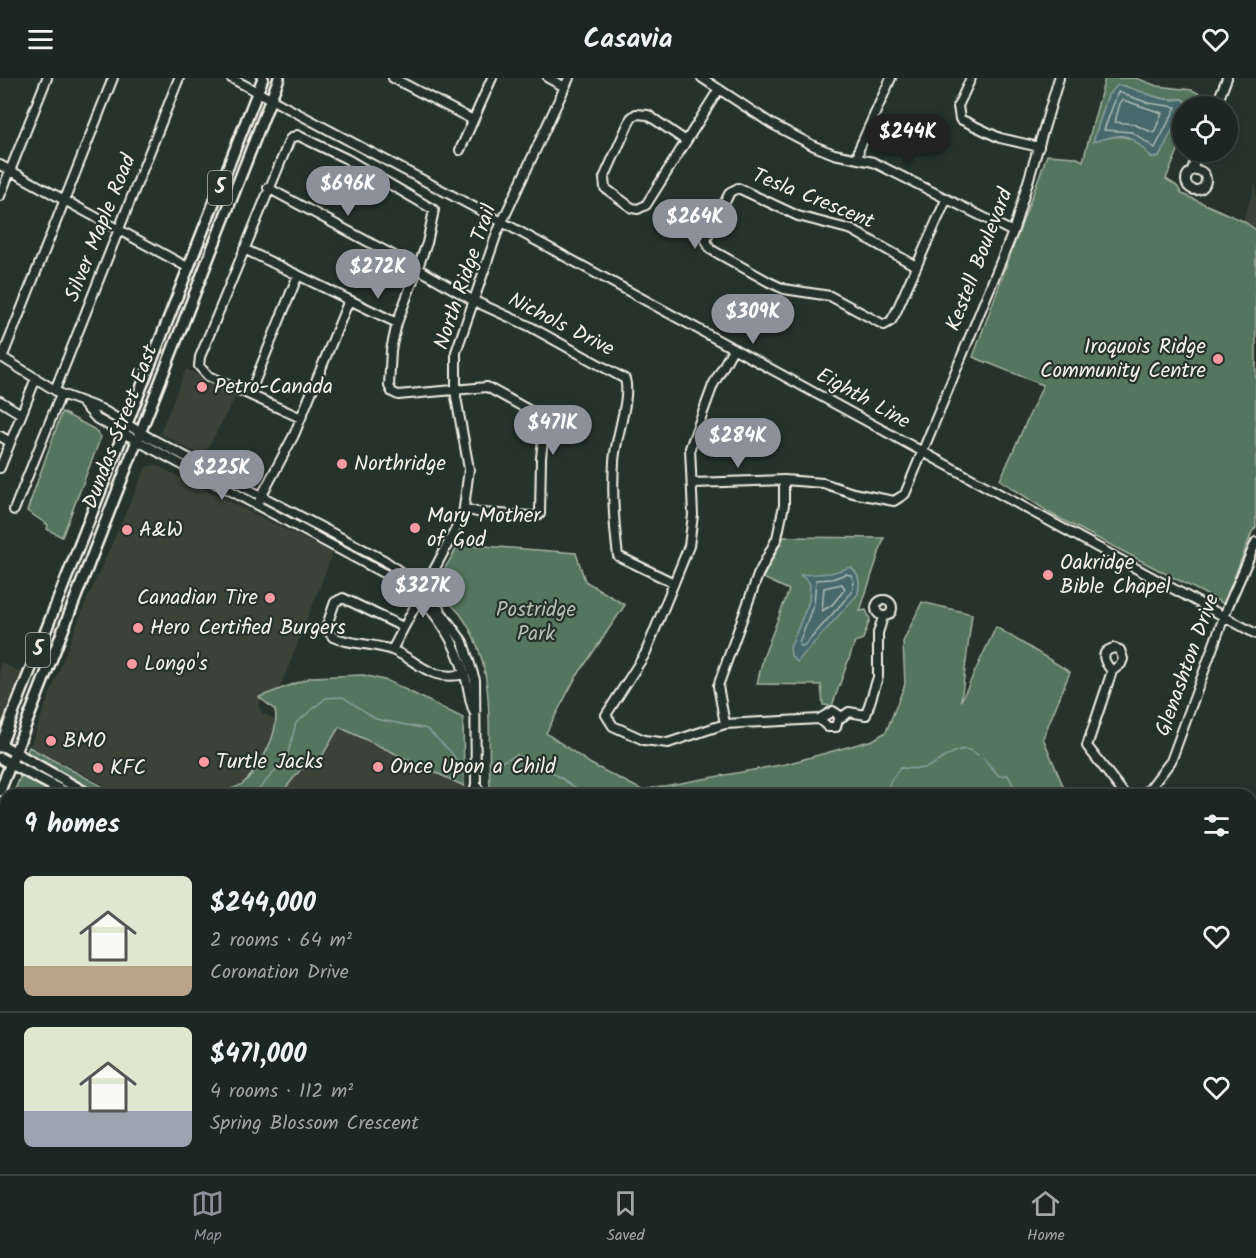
<!DOCTYPE html>
<meta charset="utf-8">
<style>
:root{--surface:#1c2622;--page:#252e2a;--text:#f1f3f6;--muted:#a0a5a5;--line:#3a4340;--accent:#8c9099}
body{margin:0;font-family:Kalam,sans-serif;background:var(--page);color:var(--text);height:100vh;display:flex;flex-direction:column;font-size:22px;white-space:nowrap}
*{box-sizing:border-box;margin:0}
p{font-size:20px;color:var(--muted)}
.icon{flex:none;width:33px;height:33px;fill:none;stroke:currentColor;stroke-width:2;stroke-linecap:round;stroke-linejoin:round}
.map{position:relative;flex:1;overflow:hidden}
.drawer{position:absolute;left:0px;top:711px;width:1257px;height:386px;display:flex;flex-direction:column;background:var(--surface);border-radius:18px 18px 0 0;box-shadow:0 3px 9px #0003,0 0 0 2px var(--line)}
.drawer>*{flex:none}
.buttons{position:absolute;left:1172px;top:18px;display:grid;gap:12px}
.buttons a{display:grid;place-items:center;width:66px;height:66px;border-radius:50%;background:var(--surface);box-shadow:0 3px 9px #0003,0 0 0 2px var(--line);font-size:30px}
.price{position:absolute;translate:-50% -51px;padding:0 14px;border-radius:21px;background:var(--accent);color:#fff;font-size:20px;line-height:39px;filter:drop-shadow(0 2px 3px #0008)}
.price::after{content:'';position:absolute;left:50%;top:36px;width:18px;height:14px;margin-left:-9px;background:inherit;clip-path:polygon(0 0,100% 0,50% 100%)}
.price.selected{background:#222;color:#fff}
ul{padding:0;list-style:none}
li{display:flex;align-items:center;gap:18px;height:150px;padding:0 24px}
li+li{border-top:2px solid var(--line)}
li span{display:grid;place-items:center;flex:none;width:168px;height:120px;border-radius:9px;color:#555}
li>.icon{margin-inline-start:auto}
span .icon{width:72px;height:72px;fill:#fffc;stroke-width:1}
li b{font-size:26px}
h2{display:flex;justify-content:space-between;align-items:center;height:72px;padding:0 24px;font-size:26px}
header{display:flex;justify-content:space-between;align-items:center;height:78px;padding:0 24px;background:var(--surface);font-size:27px;font-weight:800}
.tab-bar{display:flex;justify-content:space-around;align-items:center;height:84px;border-top:2px solid var(--line);background:var(--surface);font-size:16px;color:var(--muted)}
.tab-bar a{display:grid;justify-items:center;gap:3px}
.tab-bar .selected{color:var(--accent)}
.map>svg:first-child{display:block}
.built{fill:#3a4238}
.green{fill:#54745e;stroke:#a4b2a3;stroke-width:1.5}
.water{fill:#47696d;stroke:#8c9f9e;stroke-width:1.5}
.lines{fill:none;stroke-linecap:round;stroke-linejoin:round}
.shore{stroke:#afbbb7;stroke-width:1.5}
.stream{stroke:#8c9f9e;stroke-width:1.5}
.minor-casing{stroke:#f4f1e8;stroke-width:12}
.major-casing{stroke:#f4f1e8;stroke-width:14}
.minor{stroke:#26332d;stroke-width:8}
.major{stroke:#26332d;stroke-width:9}
.poi-dot{fill:#ff9aa2;stroke:#26332d;stroke-width:2}
.labels{text-anchor:middle;dominant-baseline:central;stroke-width:4.5;stroke-linejoin:round;paint-order:stroke}
.shield{fill:#26332d;stroke:#b6b8b0;stroke-width:1.5}
.shield-label{font-size:20px;font-weight:bold;fill:#f4f1e8}
.street-label{font-size:21px;fill:#f4f1e8;stroke:#26332d}
.poi-label{font-size:21px;fill:#f4f1e8;stroke:#26332d;text-anchor:start}
.park-label{font-size:21px;fill:#b4bfb1;stroke:#26332d}
</style>
<header><svg class="icon" aria-label="menu" viewBox="0 0 24 24"><path d="M4 6h16M4 12h16M4 18h16"/></svg>Casavia<svg class="icon" aria-label="heart" viewBox="0 0 24 24"><path d="M12 20l-8-8c-3-5 5-10 8-4 3-6 11-1 8 4z"/></svg></header>
<div class="map">
<svg width="1256" height="1096" viewBox="0 0 1256 1096">
<rect width="100%" height="100%" fill="#26332d"/>
<filter id="ink" filterUnits="userSpaceOnUse"><feTurbulence type="fractalNoise" baseFrequency=".0167" numOctaves="2"/><feDisplacementMap in="SourceGraphic" scale="12" xChannelSelector="R" yChannelSelector="G"/><feConvolveMatrix kernelMatrix="1 2 1 2 8 2 1 2 1" color-interpolation-filters="sRGB"/></filter>
<g filter="url(#ink)">
<path class="built" d="M1256 105V152L1243 143Z
M186 291 236 318 203 379 160 355Z
M156 387 333 475 280 610 266 615 258 627 262 635 277 642 263 681 241 706 206 717H123L30 668 81 535 146 389Z
M0 584 24 596 0 652Z
M339 649 464 708 469 711V717H280L301 691 321 680Z
M0 878 6 881V941L0 938Z
M0 953 6 956 8 1091 5 1096H0Z
M26 1090H394L401 1094 23 1096Z"/>
<path class="green" d="M1105 0H1136L1157 8 1192 12 1202 17 1197 28H1185L1186 24 1182 21C1161 23 1143 17 1125 8L1112 59C1133 56 1139 66 1152 80L1161 76 1170 53 1182 34V63L1166 101 1177 108 1182 116 1243 143 1256 152V449L1252 454 1224 526 1053 437 1000 402 1043 307 973 279 1047 77 1075 79 1083 83Z
M62 334 94 351 101 359 62 459 47 451 48 447 27 433Z
M784 459 884 460 860 533 866 532 870 541 863 561 855 564 832 628 823 627 821 607 757 606 763 580 789 512 763 500Z
M459 466 576 475 585 503 625 527 575 601 546 655 591 686 642 712 786 686 873 662 886 654 905 606 903 564 922 524 972 536 961 623 996 549 1070 594 1043 660 1067 717H920L921 712 915 717H510L490 710C487 651 498 587 460 536 453 527 442 519 433 511Z
M363 597 388 603 463 640 464 708 339 649 321 680 301 691 280 717H206C216 714 233 712 242 706 260 691 280 654 275 632L259 619 312 599Z
M29 669 118 717H100L30 679 26 676Z
M24 698 30 699 62 717H13L20 699Z
M6 738V783L0 781V752Z
M1251 806H1256V1024L1251 1023Z"/>
<path class="water" d="M1118 7C1140 10 1157 25 1182 21L1186 24 1159 79 1152 80C1127 54 1129 54 1093 64L1108 17Z
M851 489C860 497 860 504 858 516L797 584 791 578 790 570 809 523 810 507 808 503 800 497 831 495Z"/>
<g class="lines">
<path class="shore" d="M1118 14 1148 25 1176 29 1155 70 1132 54 1104 52Z
M1123 22 1162 35 1154 55 1133 46 1115 44 1120 25Z
M846 496 851 497 854 504 852 514 804 568H800L799 565 814 525 816 502 832 501Z
M842 506 845 511 832 527 822 533 824 510Z"/>
<path class="stream" d="M983 680 999 698 1008 697 1018 717
M491 688 517 677 547 691 587 717
M249 717 260 710 287 679 296 645 326 620 343 619 376 641 427 651 451 674 464 694
M885 717 891 702 900 690C908 690 917 691 925 690 942 685 959 661 978 677
M0 767H6
M1251 851 1256 850"/>
<g class="minor-casing">
<path id="minor" d="M231 0 502 144 1256 556
M393 0 473 42
M548 0 565 9
M702 0 772 46 814 68 834 76 873 84 1013 154
M971 0 958 28 960 41 1000 60 1039 69
M1216 28 1227 0
M686 63 648 37 636 36 631 40 604 100 605 110 632 130 638 131 646 127 719 11
M460 72 492 0
M858 80 859 71 891 0
M0 87 189 190
M1186 102a10 10 0 1 1 20 0a10 10 0 1 1-20 0Z
M1192 92 1198 74
M268 110 417 190 474 223 529 248 625 301C631 320 615 361 614 384 612 415 614 447 618 478L674 505
M0 118 47 0
M244 171 397 245
M916 188 852 152 798 138 738 110 730 114 706 162 710 171 769 204 784 211 830 218 884 247 891 243 896 234 946 122
M733 271 713 307 690 370 693 437 689 468 645 576 606 637 613 648 644 662 668 665 725 646 819 641 833 633 839 637 836 649H828L819 641
M0 278 61 316 101 331 150 360 384 482 425 512 463 564 475 602 476 707 473 717
M2 280 113 0
M55 312 179 0
M250 315 298 197
M0 323 21 336
M84 327 97 341 411 510C436 534 456 564 465 598 469 610 469 622 474 634
M301 340 208 298 199 288 200 279 290 61 297 57 347 81 434 132 427 165 397 245 391 272 389 308 392 314 398 317 487 309 545 341 541 380 540 436 532 438 481 435 465 431
M0 358 10 364
M0 390 36 300
M692 405 784 402 823 405 853 415 894 423 905 416 1013 154 1059 0
M260 421 294 357 349 222
M14 432 61 316
M876 530a8 8 0 1 1 16 0a8 8 0 1 1-16 0Z
M403 549 343 520 335 524 326 550 333 559C351 567 373 565 392 572 421 584 429 604 465 596
M1114 570 1120 572 1123 581 1121 586 1112 593C1105 585 1098 574 1114 570Z
M392 572 463 437 469 391 456 319V274L497 155 569 0
M1112 593 1087 668 1125 717
M839 641 849 634 866 637 878 599V555L883 539
M725 646 718 608 758 497 777 460 784 427V402
M476 707 482 717
M1145 717 1171 683 1228 528 1256 464
M1251 765H1256
M0 869 6 872
M1251 1072 1256 1075
M410 1090 420 1096
M1125 1090 1137 1096
M13 1096 16 1090
M150 1096 153 1090
M904 1096 906 1090"/>
</g>
<g class="major-casing">
<path id="major" d="M0 666 90 717
M0 669 263 0
M0 680 70 717
M0 713 279 0
M760 1090 770 1096
M783 1090 794 1096"/>
</g>
<use href="#minor" class="minor"/>
<use href="#major" class="major"/>
</g>
</g>
<g class="poi-dot">
<circle cx="1218" cy="281" r="6"/>
<circle cx="202" cy="309" r="6"/>
<circle cx="342" cy="386" r="6"/>
<circle cx="415" cy="450" r="6"/>
<circle cx="127" cy="452" r="6"/>
<circle cx="1048" cy="497" r="6"/>
<circle cx="270" cy="520" r="6"/>
<circle cx="138" cy="550" r="6"/>
<circle cx="132" cy="586" r="6"/>
<circle cx="51" cy="663" r="6"/>
<circle cx="204" cy="684" r="6"/>
<circle cx="378" cy="689" r="6"/>
<circle cx="98" cy="690" r="6"/>
</g>
<g class="labels">
<g class="shield">
<rect x="208" y="93" width="24" height="34" rx="4.5"/>
<rect x="26" y="555" width="24" height="34" rx="4.5"/>
</g>
<g class="shield-label">
<text x="220" y="110">5</text>
<text x="38" y="572">5</text>
</g>
<g class="street-label">
<text transform="translate(813 121) rotate(22)">Tesla Crescent</text>
<text transform="translate(101 150) rotate(-68)">Silver Maple Road</text>
<text transform="translate(980 182) rotate(-69)">Kestell Boulevard</text>
<text transform="translate(466 199) rotate(-71)">North Ridge Trail</text>
<text transform="translate(561 247) rotate(27)">Nichols Drive</text>
<text transform="translate(863 321) rotate(29)">Eighth Line</text>
<text transform="translate(121 349) rotate(-69)">Dundas Street East</text>
<text transform="translate(1188 587) rotate(-70)">Glenashton Drive</text>
</g>
<g class="poi-label">
<text x="1206" y="269" text-anchor="end">Iroquois Ridge<tspan x="1206" dy="24">Community Centre</tspan></text>
<text x="214" y="309">Petro-Canada</text>
<text x="354" y="386">Northridge</text>
<text x="427" y="438">Mary Mother<tspan x="427" dy="24">of God</tspan></text>
<text x="139" y="452">A&amp;W</text>
<text x="1060" y="485">Oakridge<tspan x="1060" dy="24">Bible Chapel</tspan></text>
<text x="258" y="520" text-anchor="end">Canadian Tire</text>
<text x="150" y="550">Hero Certified Burgers</text>
<text x="144" y="586">Longo's</text>
<text x="63" y="663">BMO</text>
<text x="216" y="684">Turtle Jacks</text>
<text x="390" y="689">Once Upon a Child</text>
<text x="110" y="690">KFC</text>
</g>
<g class="park-label">
<text x="536" y="532">Postridge<tspan x="536" dy="24">Park</tspan></text>
</g>
</g>
</svg>
<div class="buttons">
<a><svg class="icon" aria-label="locate" viewBox="0 0 24 24"><circle cx="12" cy="12" r="6"/><path d="M12 2v4M12 18v4M2 12h4M18 12h4"/></svg></a>
</div>
<b class="price selected" style="left:908px;top:87px">$244K</b>
<b class="price" style="left:348px;top:139px">$696K</b>
<b class="price" style="left:695px;top:172px">$264K</b>
<b class="price" style="left:378px;top:222px">$272K</b>
<b class="price" style="left:753px;top:267px">$309K</b>
<b class="price" style="left:553px;top:378px">$471K</b>
<b class="price" style="left:738px;top:391px">$284K</b>
<b class="price" style="left:222px;top:423px">$225K</b>
<b class="price" style="left:423px;top:541px">$327K</b>
<section class="drawer">
<h2>9 homes<svg class="icon" aria-label="filters" viewBox="0 0 24 24"><path d="M4 7h16M4 17h16"/><circle cx="9" cy="7" r="2"/><circle cx="15" cy="17" r="2"/></svg></h2>
<ul>
<li><span style="background:linear-gradient(#dfe7d0 75%,#b9a48a 0)"><svg class="icon" aria-label="home" viewBox="0 0 24 24"><path d="M3 11l9-7 9 7M6 9v11h12V9"/></svg></span><div><b>$244,000</b><p>2 rooms · 64 m²</p><p>Coronation Drive</p></div><svg class="icon" aria-label="heart" viewBox="0 0 24 24"><path d="M12 20l-8-8c-3-5 5-10 8-4 3-6 11-1 8 4z"/></svg></li>
<li><span style="background:linear-gradient(#dfe7d0 70%,#9aa5b1 0)"><svg class="icon" aria-label="home" viewBox="0 0 24 24"><path d="M3 11l9-7 9 7M6 9v11h12V9"/></svg></span><div><b>$471,000</b><p>4 rooms · 112 m²</p><p>Spring Blossom Crescent</p></div><svg class="icon" aria-label="heart" viewBox="0 0 24 24"><path d="M12 20l-8-8c-3-5 5-10 8-4 3-6 11-1 8 4z"/></svg></li>
</ul>
</section>
</div>
<nav class="tab-bar">
<a class="selected"><svg class="icon" aria-label="map" viewBox="0 0 24 24"><path d="M3 6l6-2 6 2 6-2v14l-6 2-6-2-6 2zM9 4v14M15 6v14"/></svg>Map</a>
<a><svg class="icon" aria-label="saved" viewBox="0 0 24 24"><path d="M7 4h10v16l-5-4-5 4z"/></svg>Saved</a>
<a><svg class="icon" aria-label="home" viewBox="0 0 24 24"><path d="M3 11l9-7 9 7M6 9v11h12V9"/></svg>Home</a>
</nav>
